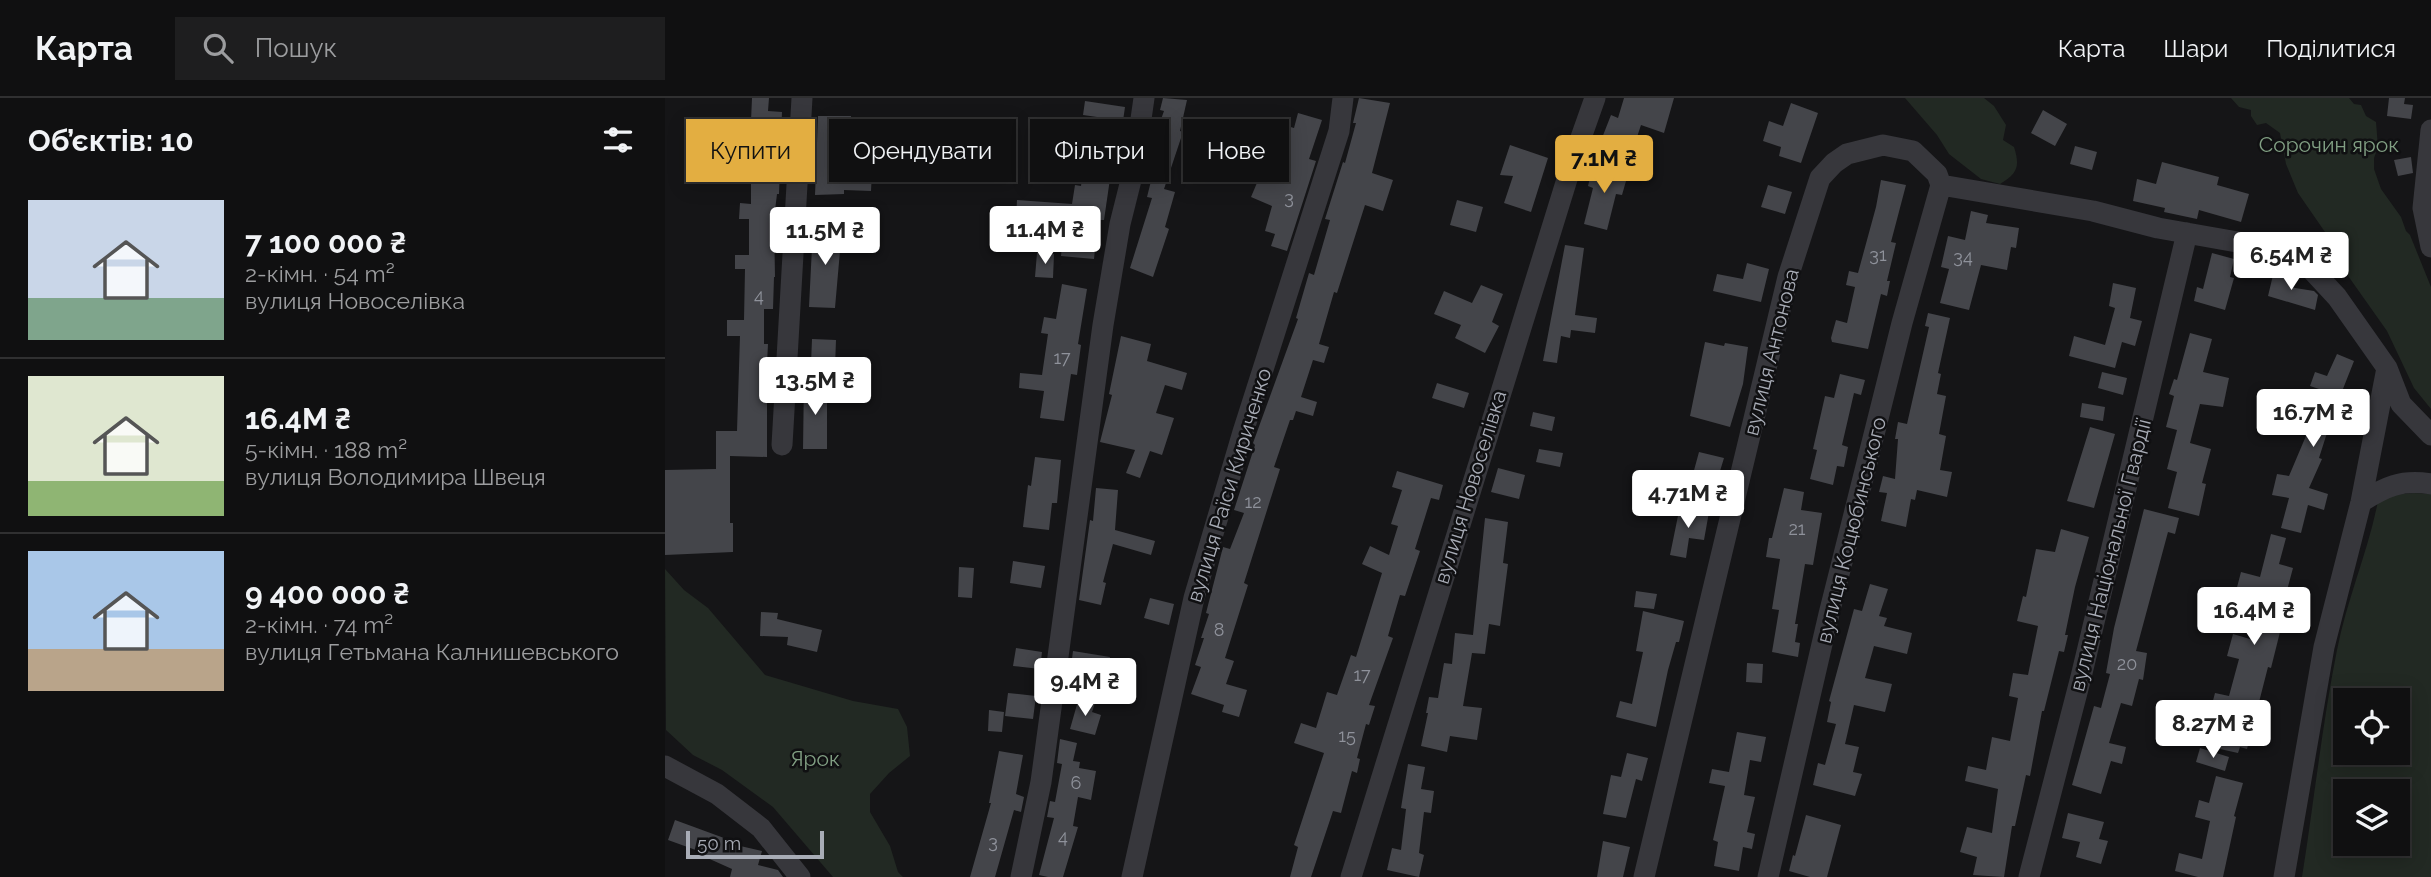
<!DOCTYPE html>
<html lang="uk">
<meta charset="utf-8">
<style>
:root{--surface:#101011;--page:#1e1e1f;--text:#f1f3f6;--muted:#9c9d9f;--line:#303031;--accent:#e3ae41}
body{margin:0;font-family:Raleway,sans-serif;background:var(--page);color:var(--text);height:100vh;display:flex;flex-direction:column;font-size:26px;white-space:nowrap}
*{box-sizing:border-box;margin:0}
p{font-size:23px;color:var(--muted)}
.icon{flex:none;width:38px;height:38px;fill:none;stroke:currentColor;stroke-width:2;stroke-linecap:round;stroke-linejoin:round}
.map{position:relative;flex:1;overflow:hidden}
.sheet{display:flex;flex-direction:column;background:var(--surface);width:665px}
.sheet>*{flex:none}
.banner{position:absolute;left:21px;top:21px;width:665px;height:63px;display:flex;gap:14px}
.fabs{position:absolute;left:1668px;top:590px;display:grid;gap:14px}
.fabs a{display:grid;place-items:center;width:77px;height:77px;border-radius:0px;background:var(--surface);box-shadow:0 4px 18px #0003,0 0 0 2px var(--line);font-size:35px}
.scale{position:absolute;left:21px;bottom:18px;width:138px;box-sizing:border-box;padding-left:7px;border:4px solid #a8acb6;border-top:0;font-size:19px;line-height:24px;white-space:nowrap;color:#a8acb6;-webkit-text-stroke:5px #101012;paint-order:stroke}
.price{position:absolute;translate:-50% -60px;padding:0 16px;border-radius:7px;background:#fff;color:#222;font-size:23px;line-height:46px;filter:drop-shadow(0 2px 4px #0008)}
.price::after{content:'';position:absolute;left:50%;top:42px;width:21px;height:16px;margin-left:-10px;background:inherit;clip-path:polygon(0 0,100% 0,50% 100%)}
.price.current{background:var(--accent);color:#111}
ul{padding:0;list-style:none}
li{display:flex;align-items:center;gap:21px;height:175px;padding:0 28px}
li+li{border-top:2px solid var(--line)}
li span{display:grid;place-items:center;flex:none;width:196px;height:140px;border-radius:0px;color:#555}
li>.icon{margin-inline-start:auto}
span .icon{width:84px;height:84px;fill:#fffc;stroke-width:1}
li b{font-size:30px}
h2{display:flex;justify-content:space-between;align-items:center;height:84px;padding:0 28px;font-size:30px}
.chip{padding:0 24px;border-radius:0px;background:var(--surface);box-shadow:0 4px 18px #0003,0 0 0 2px var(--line);font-size:24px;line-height:63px}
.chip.current{background:var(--accent);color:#111}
header{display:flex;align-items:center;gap:42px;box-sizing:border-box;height:98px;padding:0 35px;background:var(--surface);border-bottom:2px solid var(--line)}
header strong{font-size:33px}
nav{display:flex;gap:38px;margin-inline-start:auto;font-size:24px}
.search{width:490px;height:63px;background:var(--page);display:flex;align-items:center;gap:18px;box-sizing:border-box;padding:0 24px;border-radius:0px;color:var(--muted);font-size:26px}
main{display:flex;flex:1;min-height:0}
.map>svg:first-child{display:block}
.green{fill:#222923;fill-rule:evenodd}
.building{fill:#44454a}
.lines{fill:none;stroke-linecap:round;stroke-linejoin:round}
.minor{stroke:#37373c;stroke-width:21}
.labels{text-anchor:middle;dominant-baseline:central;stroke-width:5;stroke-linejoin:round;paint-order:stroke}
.number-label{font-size:18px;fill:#8f929b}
.park-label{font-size:21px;fill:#819f83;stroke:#101012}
.street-label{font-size:21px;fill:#a8acb6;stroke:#101012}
</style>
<header>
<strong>Карта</strong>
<div class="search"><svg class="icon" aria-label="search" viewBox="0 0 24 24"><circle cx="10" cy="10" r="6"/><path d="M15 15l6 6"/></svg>Пошук</div>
<nav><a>Карта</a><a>Шари</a><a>Поділитися</a></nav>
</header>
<main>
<section class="sheet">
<h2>Об’єктів: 10<svg class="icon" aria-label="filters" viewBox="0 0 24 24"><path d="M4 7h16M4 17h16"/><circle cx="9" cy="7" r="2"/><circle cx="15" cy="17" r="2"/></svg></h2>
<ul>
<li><span style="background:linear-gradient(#c9d6e8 70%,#7fa58c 0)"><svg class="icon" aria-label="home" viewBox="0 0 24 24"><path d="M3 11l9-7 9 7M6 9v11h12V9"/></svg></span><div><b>7 100 000 ₴</b><p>2-кімн. · 54 m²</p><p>вулиця Новоселівка</p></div></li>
<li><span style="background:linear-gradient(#dfe7d0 75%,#8fb573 0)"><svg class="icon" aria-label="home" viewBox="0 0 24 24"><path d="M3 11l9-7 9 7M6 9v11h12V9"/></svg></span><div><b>16.4M ₴</b><p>5-кімн. · 188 m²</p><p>вулиця Володимира Швеця</p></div></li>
<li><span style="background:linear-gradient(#a9c7e8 70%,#b9a48a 0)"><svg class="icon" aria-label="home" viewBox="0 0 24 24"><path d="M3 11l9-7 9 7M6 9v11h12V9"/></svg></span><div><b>9 400 000 ₴</b><p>2-кімн. · 74 m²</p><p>вулиця Гетьмана Калнишевського</p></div></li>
</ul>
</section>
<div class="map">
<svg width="1766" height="779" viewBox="0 0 1766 779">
<rect width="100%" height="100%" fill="#151517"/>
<path class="green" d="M1240 0H1319L1329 8 1341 27 1338 42 1349 49C1355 68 1353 75 1335 86L1316 81 1284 56 1272 37Z
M1566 0H1684L1689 6 1696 7 1701 18 1711 24 1713 49 1709 60V71L1716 91 1736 119 1741 133 1745 137 1766 189V311L1749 290 1722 233 1669 158 1660 134 1633 95 1621 66 1615 35 1601 25 1592 27 1586 18V12L1574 9Z
M1749 395 1766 396V779H1637C1649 704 1657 627 1672 552 1682 501 1703 454 1713 403L1727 397ZM1680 602H1732V654H1680ZM1680 693H1732V746H1680Z
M0 471 19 492 43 510 100 577 188 603 233 611 242 629 245 658 224 675 205 696V714L225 748 233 774 238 779H168L108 709 57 672 28 657 1 632Z"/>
<path class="building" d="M87 0H104L103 13 117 14 114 96H112L109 121 110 179H109L108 211H99V246H103L101 286H107V300H102V359L65 358V425H68V454L0 457V372L51 371V333H72L75 238H62V222H79L80 171H70V157H84V121H74L75 105 86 106V69H84Z
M498 0 522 2 515 33 518 34 499 91 510 94 500 129 504 131 488 179 465 170 487 100 482 99 489 71 484 69 494 39 490 38 499 13 495 12Z
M694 0 725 5 707 75 728 82 718 113 700 107 672 195 669 194 654 246 664 249 659 265 648 262 636 299 652 304 648 318 631 313 628 322H625L609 369 615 371 579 485 583 487 560 560 569 563 561 586 582 592 574 619 557 614 559 607 526 596 536 569 530 567 539 540H536L544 516 541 515 558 449 565 451 579 415 569 412 590 347 588 345 633 221 631 220 644 175 649 177 665 122 660 121 678 64 680 65 691 25H688Z
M959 0H1009L999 35 976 27 968 51 937 40 946 17 953 20Z
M1724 0H1740L1739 6 1748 7 1746 21 1722 18Z
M420 3 460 9 458 23 454 22 450 68 447 67 439 122H433L429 161 396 158 399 125 351 121 352 102 407 106 410 87 416 88 421 51 429 52 432 19 418 17Z
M1126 5 1153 15 1136 65 1114 58 1116 49 1098 43 1104 23 1118 28Z
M1378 12 1402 26 1390 48 1366 35Z
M633 15 657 22 644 61 651 63 622 153 606 148 610 136 600 133 607 108 586 99 605 54 602 53 609 24 629 30Z
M153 18H186V26L208 29 203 73H207L206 93 179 92V96L150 97Z
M845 47 883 60 866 114 839 105 848 78 835 77Z
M1410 48 1432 54 1427 72 1405 66Z
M1746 59 1748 75 1733 78 1729 62Z
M1497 64 1554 79 1552 87 1584 96 1576 124 1534 112 1532 121 1499 114 1500 110 1468 103 1472 81 1491 86Z
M928 67 963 76 957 97 951 96 942 132 919 126 928 90 923 88Z
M1216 82 1241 87 1226 144 1231 145 1222 183H1225L1222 198 1216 196 1203 251 1167 244 1166 240 1171 222 1182 225 1190 189 1181 187 1184 173 1193 175 1211 109Z
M1103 87 1127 94 1120 116 1096 109Z
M792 102 818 109 811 134 785 127Z
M1306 113 1323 117 1321 125 1354 130 1351 150 1346 149 1342 172 1316 167 1304 212 1275 205 1284 171 1276 169 1283 138 1300 142Z
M148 129 177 130 170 210 144 209Z
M900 147 919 150 910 217 932 220 930 235 906 232 905 240 896 238 892 265 878 263Z
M372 155 389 156 388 180 370 179Z
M1547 155 1569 161 1565 179 1569 180 1560 212 1529 203 1532 189 1538 191Z
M1082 165 1104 171 1096 204 1048 193 1052 176 1078 181Z
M1609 173 1627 178 1624 189 1649 193 1653 197 1650 212 1603 198Z
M1448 185 1471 190 1465 220 1477 223 1470 248 1457 244 1450 270 1404 258 1409 238 1440 247 1450 210 1444 208Z
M397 186 422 191 413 246 416 247 412 277 406 276 399 323 375 320 379 293 354 290 355 275 377 277 383 236 376 235 379 219 391 221Z
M816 187 838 196 827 224 834 228 820 255 790 240 796 227 769 216 779 193 807 205Z
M1263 215 1285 220 1273 275 1276 276 1272 296 1281 298 1274 336 1281 338 1275 372 1287 374 1282 399 1252 392 1250 402 1246 401 1241 429 1216 423 1222 395 1214 394 1218 378 1230 381 1233 341H1230L1233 324 1242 326 1264 229 1260 228Z
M1525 235 1547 241 1538 274 1564 280 1558 309 1535 306 1525 345 1546 351 1537 385 1541 386 1534 418 1503 410 1512 374 1502 371 1512 332 1501 329 1509 298 1504 296 1509 281 1512 282Z
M456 238 486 246 482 263 522 275 517 292 500 287 491 315 509 320 497 357 485 353 475 380 461 375 470 352 435 344 447 297 444 296Z
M147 241 171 242 170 269 146 266Z
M1040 244 1059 248 1060 245 1083 249 1078 286 1065 329 1025 318Z
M1672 256 1689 263 1672 306 1675 308 1661 338 1654 360 1657 361 1644 390 1663 396 1659 412 1643 407 1636 435 1616 430 1624 400 1607 397 1612 376 1624 378 1660 293 1645 288 1650 274 1662 278Z
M1437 274 1462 280 1458 297 1433 290Z
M1175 276 1200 282 1196 297 1189 295 1177 347 1183 349 1179 369 1172 368 1168 387 1145 381 1152 352 1148 351 1160 298 1169 300Z
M139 281H155V300H162V351H138Z
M772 285 804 295 799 310 767 300Z
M1417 305 1440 309 1438 323 1415 319Z
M868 314 890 319 887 333 865 328Z
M1425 329 1450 336 1429 410 1402 403Z
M874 351 898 355 895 369 871 364Z
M1034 354 1059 360 1052 383 1028 376Z
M370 359 396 362 392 405H387L384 432 358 429 363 387 366 388Z
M833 370 860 377 854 401 826 394Z
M732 373 778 387 774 402 766 400 750 451 755 453 740 498 735 497 723 538 728 540 704 607 710 608 704 627 701 626 692 660 695 661 692 675 687 673 676 715 668 713 646 779H625L633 749 629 747 659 655 629 645 636 625 651 630 662 594 672 597 686 557 691 559 717 475 697 466 705 448 724 457 733 428 726 426 737 392 727 389Z
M431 390 453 392 450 432 490 443 486 457 448 446 438 484 441 485 436 507 414 502 425 422 428 423Z
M1119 390 1139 394 1136 412 1157 415 1148 467 1140 466 1130 526H1133L1130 544 1135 545 1133 559 1107 554 1114 512 1107 511 1115 461 1101 459 1104 440H1107Z
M1015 408 1044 414 1039 442 1024 440 1021 460 1005 457Z
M1479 411 1514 420 1510 436 1503 434 1471 553 1482 555 1478 582 1474 581 1467 608 1456 605 1444 645 1461 649 1457 666 1446 663 1436 696 1407 687 1429 608 1436 610 1445 576 1441 575 1449 530Z
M820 420 843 424 838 465 843 466 835 528 824 526 820 556 807 555 798 608 817 610 812 642 785 638 782 654 756 648 763 615H761L764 599 773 600 779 565 787 566 790 535 808 537Z
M1396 431 1424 439 1410 489 1400 537H1403L1399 554 1394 553 1379 613H1377L1365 678 1361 677 1350 728H1347L1339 779 1308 777 1312 759 1295 754 1302 729 1327 735 1333 691 1300 683 1303 668 1321 672 1327 639 1345 643 1353 600 1344 598 1348 575 1363 577 1373 528 1352 523 1358 498 1361 499 1371 451 1390 454Z
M1606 436 1621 440 1614 466 1628 470 1614 522H1618L1606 570 1603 569 1582 651 1575 649 1573 655 1555 651 1563 618 1545 614 1550 595 1564 598 1574 561 1562 558 1568 536 1585 541 1592 511 1586 510 1588 501 1570 497 1576 474 1595 479Z
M348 463 380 468 376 490 345 485Z
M294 469 309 470 307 500 293 499Z
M1205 486 1223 491 1214 518 1222 520 1219 528 1247 535 1242 556 1209 548 1200 580 1227 586 1220 614 1189 607 1180 646 1194 649 1188 674 1197 676 1190 698 1148 687 1153 665 1160 667 1171 626 1162 624 1166 604 1164 603 1189 511 1197 513Z
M971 493 992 496 989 511 969 509Z
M485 500 509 506 504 527 479 520Z
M978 513 1019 523 1014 544H1011L1003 572 991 629 951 619 955 603 967 606 978 554 971 553Z
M96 514 113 515 112 521 157 532 152 554 122 547 123 539 95 538Z
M351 550 377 554 375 571 348 568Z
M408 553 445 559 441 581 405 576Z
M1082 565 1098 566 1097 585 1081 584Z
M343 595 371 598 368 621 340 618Z
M413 603 430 605 427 614 436 617 430 637 405 631Z
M324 612 339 614 337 634 323 633Z
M1072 634 1101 639 1096 664 1085 662 1079 697 1090 699 1082 734 1090 736 1087 751 1078 749 1074 773 1049 768 1053 744 1048 742 1060 688 1044 685 1047 671 1064 674Z
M395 641 412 645 408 663 415 664 414 670 431 673 426 702 413 699 408 728 413 729 398 779H383L374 777 389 720 382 719 385 703 390 704 397 666 392 665Z
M1535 650 1564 659 1560 673 1531 664Z
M334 653 358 657 351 696 359 699 356 714 349 712 330 779H305L326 705H324Z
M962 655 983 660 977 683 971 681 961 720 938 716 946 677 956 679Z
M743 666 760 669 756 691 769 693 766 715 759 714 754 755 759 757 754 779 722 772 727 750 736 752 741 711 736 710Z
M1551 678 1578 685 1569 718 1571 719 1558 779H1533L1510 773 1514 755 1537 761 1545 723 1530 719 1534 702 1544 705Z
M1403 715 1439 724 1434 741 1443 743 1436 766 1411 759 1415 744 1397 740Z
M1141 717 1176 727 1162 779H1145L1124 773 1128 757 1130 758Z
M10 722 59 740 58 744 97 753 93 767 113 772 118 779H65L67 771 38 758 39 755 3 742Z
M938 743 965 749 958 779H932Z"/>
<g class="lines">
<path class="minor" d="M1766 32 1758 110 1766 149
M1276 87 1428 113 1493 130 1623 153 1634 158 1672 199 1722 270 1736 306 1766 337
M117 347 137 0
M1696 404C1720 389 1736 381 1766 386
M0 668 52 696 96 730 135 779
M356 779 376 684 438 227 455 126 469 70 479 0
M467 779 529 500 578 334 674 33 678 0
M686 779 907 65 930 0
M979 779 1123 179 1155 80 1169 65 1182 56 1218 47 1248 53 1272 76 1276 87
M1103 779 1164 516 1237 225 1276 87
M1364 779 1416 579 1522 135
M1619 779 1659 549 1696 404 1722 270"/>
</g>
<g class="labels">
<g class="number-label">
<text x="624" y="99">3</text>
<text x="1213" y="156">31</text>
<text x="1298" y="158">34</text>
<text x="94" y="197">4</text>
<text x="397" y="259">17</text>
<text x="588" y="403">12</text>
<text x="1132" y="430">21</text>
<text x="554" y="531">8</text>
<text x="1462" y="565">20</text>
<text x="697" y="576">17</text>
<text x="682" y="637">15</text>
<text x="411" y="684">6</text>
<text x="398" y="738">4</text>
<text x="328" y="743">3</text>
</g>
<g class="park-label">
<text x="1664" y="46">Сорочин ярок</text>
<text x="150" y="660">Ярок</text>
</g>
<g class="street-label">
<text transform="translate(1106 254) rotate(-76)">вулиця Антонова</text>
<text transform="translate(564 387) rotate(-73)">вулиця Раїси Кириченко</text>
<text transform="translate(805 389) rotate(-73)">вулиця Новоселівка</text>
<text transform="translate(1186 432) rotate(-76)">вулиця Коцюбинського</text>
<text transform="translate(1445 457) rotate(-76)">вулиця Національної Гвардії</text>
</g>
</g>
</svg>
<div class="fabs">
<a><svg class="icon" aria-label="locate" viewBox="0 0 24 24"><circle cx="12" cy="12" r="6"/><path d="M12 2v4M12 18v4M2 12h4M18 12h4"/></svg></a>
<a><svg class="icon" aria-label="layers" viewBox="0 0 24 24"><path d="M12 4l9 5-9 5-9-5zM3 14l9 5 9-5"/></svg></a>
</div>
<div class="scale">50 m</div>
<b class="price current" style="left:939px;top:97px">7.1M ₴</b>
<b class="price" style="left:380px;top:168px">11.4M ₴</b>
<b class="price" style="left:160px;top:169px">11.5M ₴</b>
<b class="price" style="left:1626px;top:194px">6.54M ₴</b>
<b class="price" style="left:150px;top:319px">13.5M ₴</b>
<b class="price" style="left:1648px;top:351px">16.7M ₴</b>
<b class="price" style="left:1023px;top:432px">4.71M ₴</b>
<b class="price" style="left:1589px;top:549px">16.4M ₴</b>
<b class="price" style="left:420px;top:620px">9.4M ₴</b>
<b class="price" style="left:1548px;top:662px">8.27M ₴</b>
<div class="banner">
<a class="chip current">Купити</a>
<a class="chip">Орендувати</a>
<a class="chip">Фільтри</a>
<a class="chip">Нове</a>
</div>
</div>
</main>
